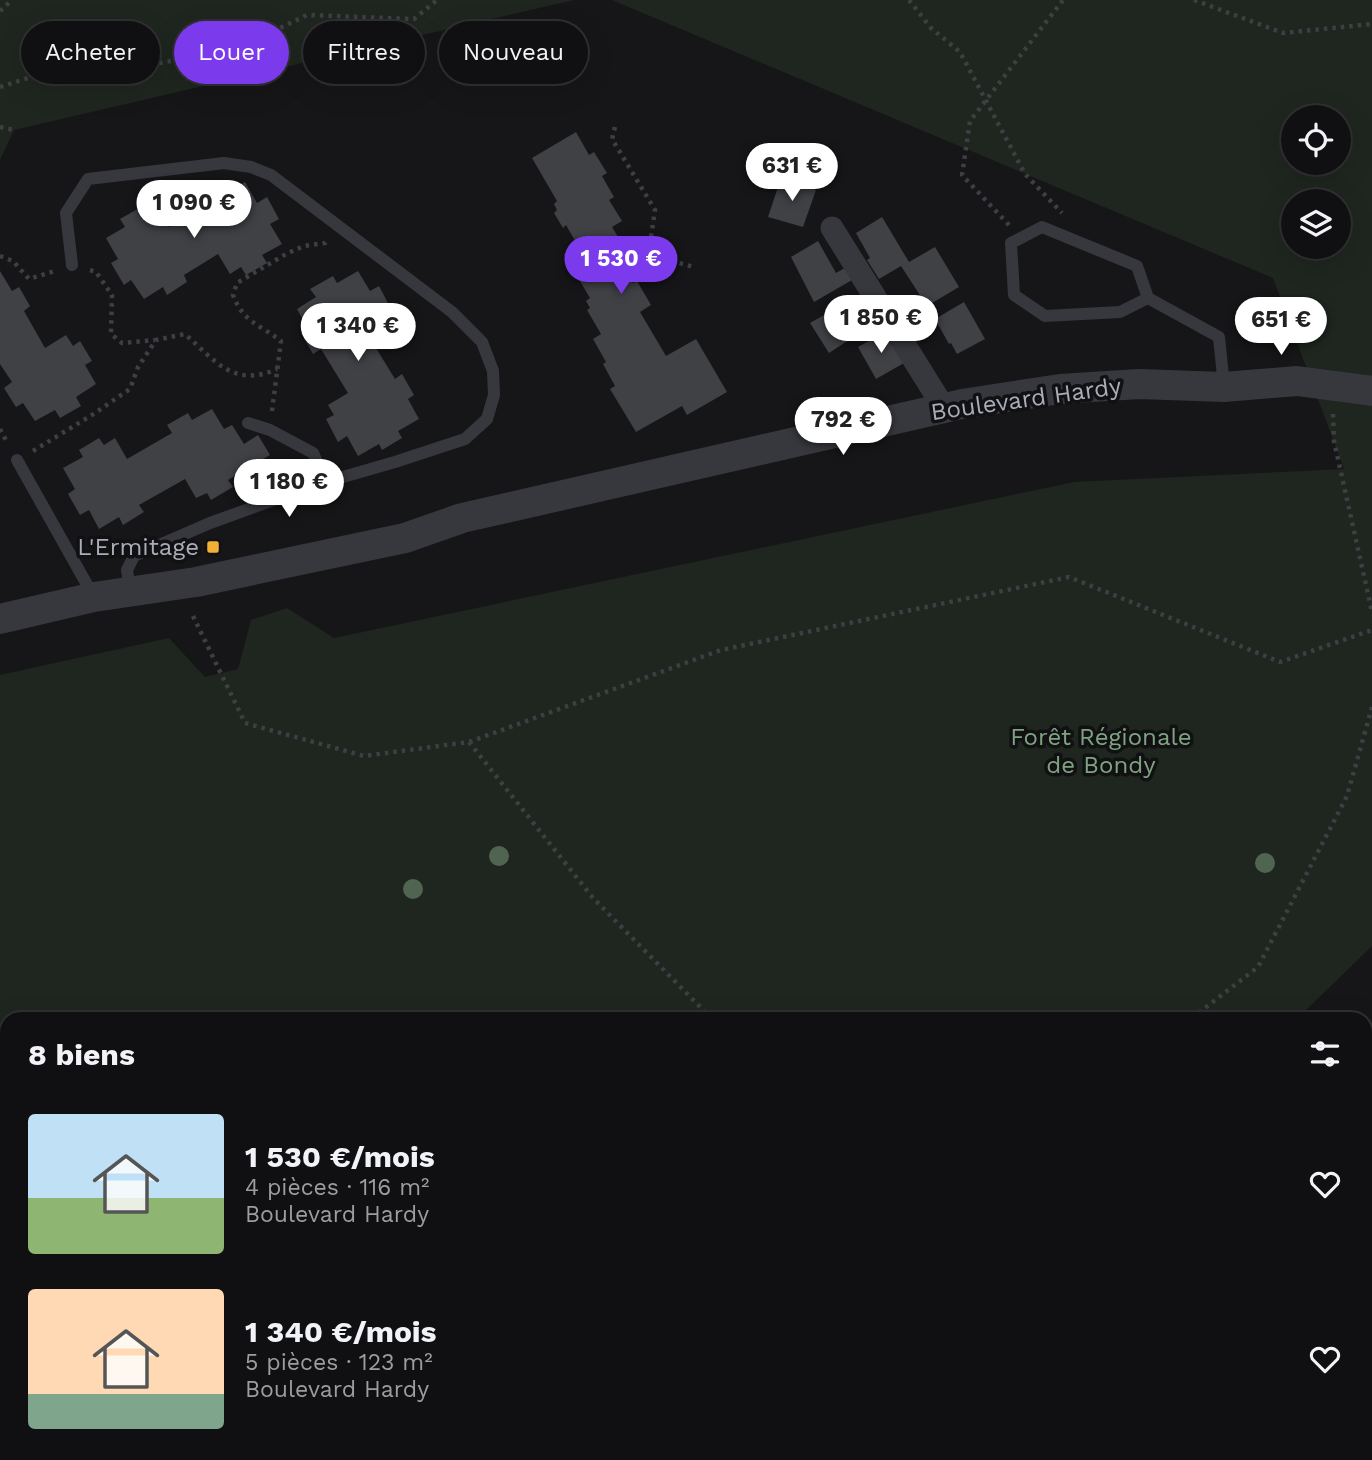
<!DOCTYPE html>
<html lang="fr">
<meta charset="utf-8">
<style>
:root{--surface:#101012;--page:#1e1e20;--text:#f1f3f6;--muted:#9c9d9f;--line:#303032;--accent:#7c3aed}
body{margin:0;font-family:"Work Sans",sans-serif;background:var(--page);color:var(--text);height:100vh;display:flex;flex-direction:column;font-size:26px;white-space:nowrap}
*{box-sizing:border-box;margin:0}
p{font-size:23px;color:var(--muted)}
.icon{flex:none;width:38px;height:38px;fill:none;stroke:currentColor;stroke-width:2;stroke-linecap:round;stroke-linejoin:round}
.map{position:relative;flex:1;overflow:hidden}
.drawer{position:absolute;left:0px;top:1012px;width:1372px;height:450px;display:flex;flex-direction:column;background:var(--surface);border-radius:21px 21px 0 0;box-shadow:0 7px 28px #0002,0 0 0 2px var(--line)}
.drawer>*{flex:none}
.banner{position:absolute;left:21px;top:21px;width:700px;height:63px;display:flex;gap:14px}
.fabs{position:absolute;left:1281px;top:105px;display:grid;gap:14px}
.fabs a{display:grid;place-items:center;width:70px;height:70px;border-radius:50%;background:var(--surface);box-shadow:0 7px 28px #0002,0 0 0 2px var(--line);font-size:35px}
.price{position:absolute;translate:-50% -60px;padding:0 16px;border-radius:24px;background:#fff;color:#222;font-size:23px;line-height:46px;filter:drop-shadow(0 2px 4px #0008)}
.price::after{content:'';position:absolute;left:50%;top:42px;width:21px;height:16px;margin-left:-10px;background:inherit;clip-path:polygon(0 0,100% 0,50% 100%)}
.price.current{background:var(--accent);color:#fff}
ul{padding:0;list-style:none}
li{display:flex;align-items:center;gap:21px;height:175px;padding:0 28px}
li span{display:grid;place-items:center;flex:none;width:196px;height:140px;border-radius:7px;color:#555}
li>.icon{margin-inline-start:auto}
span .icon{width:84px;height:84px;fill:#fffc;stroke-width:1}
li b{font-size:30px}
h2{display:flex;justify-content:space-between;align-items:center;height:84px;padding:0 28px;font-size:30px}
.tag{padding:0 24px;border-radius:32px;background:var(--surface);box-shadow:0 7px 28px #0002,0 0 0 2px var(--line);font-size:24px;line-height:63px}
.tag.current{background:var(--accent);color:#fff}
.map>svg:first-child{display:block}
.built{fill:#222225}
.green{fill:#1e261f;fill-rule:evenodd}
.building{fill:#404145}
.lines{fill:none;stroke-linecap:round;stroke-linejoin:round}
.path{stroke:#3d3f44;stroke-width:4.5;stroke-dasharray:3.5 5;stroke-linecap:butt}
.service{stroke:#37383d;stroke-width:12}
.minor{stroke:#37383d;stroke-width:23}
.tertiary{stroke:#37383d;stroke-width:30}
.tree{fill:#506452}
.poi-dot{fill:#f2b134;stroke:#111113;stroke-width:2.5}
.labels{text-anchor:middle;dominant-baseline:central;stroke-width:7;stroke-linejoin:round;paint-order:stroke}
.street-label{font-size:24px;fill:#a8adb8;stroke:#111113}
.poi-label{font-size:24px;fill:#a8adb8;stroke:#111113;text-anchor:end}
.park-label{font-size:24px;fill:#7fa381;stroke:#111113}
</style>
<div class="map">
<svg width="1372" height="1460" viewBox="0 0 1372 1460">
<rect width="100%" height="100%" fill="#161618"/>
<path class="built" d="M7 1380V1454H293L296 1460H0V1387Z"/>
<path class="green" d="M0 0H574L14 130 0 160Z
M612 0H1372V946L1298 1018H7V1380L0 1387V675L169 638 205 677 238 669 251 620 287 608 334 638 1074 482 1344 469 1273 278ZM1293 117H1339V163H1293ZM1293 201H1339V247H1293Z
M293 1454H826L818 1460H296Z"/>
<path class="building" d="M576 132 589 155 594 152 607 173 602 176 614 197 609 200 622 221 612 227 638 270 628 276 633 283 637 281 651 305 640 312 666 356 696 339 727 392 687 415 682 406 636 432 610 389 615 386 603 364 606 362 593 339 601 334 587 310 590 308 586 301 590 298 564 254 578 246 566 225 563 228 554 213 557 210 554 204 557 201 532 158Z
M781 178 816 190 803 227 768 217Z
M245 182 257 203 267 197 279 219 270 224 282 244 262 255 267 263 246 275 241 267 230 274 218 254 184 275 187 282 167 295 163 287 144 299 131 280 124 285 111 263 118 259 106 238 125 227 120 219 141 207 145 214 157 208 169 227 204 206 199 198 220 186 225 194Z
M882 217 909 262 935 247 959 287 927 306 901 266 879 279 867 260 870 258 856 233Z
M818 241 836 273 845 268 852 280 814 302 791 257Z
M0 271 12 291 19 287 30 306 24 311 45 348 66 335 73 346 80 341 92 361 85 365 96 384 76 397 81 406 60 418 55 410 35 421 23 403 16 407 4 388 12 382 0 364Z
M358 271 370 291 379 286 390 307 382 311 389 323 368 335 395 379 402 374 414 395 408 399 419 419 398 431 402 438 382 450 379 444 358 456 347 436 338 442 326 419 334 415 328 405 348 393 321 349 313 354 301 333 308 329 297 309 316 297 310 289 333 276 337 283Z
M964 302 985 339 957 354 951 343 949 344 935 319Z
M845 303 855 321 851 323 858 334 829 353 810 323Z
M885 332 904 363 876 379 858 347Z
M212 409 224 429 232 425 244 444 258 435 270 455 228 480 233 487 211 500 207 493 196 498 185 479 139 505 144 512 123 525 119 517 99 529 89 510 80 515 68 494 75 489 63 468 83 457 79 450 99 438 104 445 115 438 127 459 172 433 167 425 188 413 192 420Z
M1365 1262 1372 1269V1304L1367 1309Z
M201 1454H227L228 1460H172Z
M930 1454H977L982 1460H935Z
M1123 1454H1159L1163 1460H1122L1119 1457Z
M1310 1454H1338L1332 1460H1315Z"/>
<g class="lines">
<path class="path" d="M909 0 931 28 960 52 1025 174 1062 213
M1194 0 1283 33 1372 24
M0 11 12 0
M0 87 34 76 153 64 232 51 307 15 414 19 437 0
M0 127 14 130
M615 127 612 139 655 210 649 251 661 258 694 267
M1009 225 962 175 970 121 1063 0
M0 256 13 261 29 279 55 271
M90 270 96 272 112 295 111 334 122 343 155 340
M272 411 281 341C259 324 243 322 233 295L237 283 286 254 304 246 325 243 327 240
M1333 414 1334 441 1372 612
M0 429 8 444
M33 451 92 415 130 389 138 367 156 340 185 334C216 362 234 388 277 369
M193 616 245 723 364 756 469 742 721 650 1069 577 1280 662 1372 630
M469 742 593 898 711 1018
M1192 1018 1258 967 1347 796 1372 707"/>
<path class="service" d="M72 265 66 213 88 179 224 163 251 167 271 175 452 312 482 342 493 371 494 395 487 419 465 439 395 462 315 485 210 523 134 556 127 570 130 590
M1148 298 1120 312 1045 316 1014 295 1011 243 1042 227 1137 266 1148 298 1219 337 1224 387
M248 423 270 430 313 453 326 481
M17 460 94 597
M280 1454 284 1460
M4 1460 8 1454
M110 1460 113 1454"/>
<path class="minor" d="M832 228 944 408
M1365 1112 1372 1109
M1219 1454 1224 1460
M1038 1460 1045 1454"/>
<path class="tertiary" d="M0 619 94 597 196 582 405 538 462 518 962 404 1060 389 1139 384 1224 387 1297 381 1372 391"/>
</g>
<g class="tree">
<circle cx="499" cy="856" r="10"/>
<circle cx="1265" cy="863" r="10"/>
<circle cx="413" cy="889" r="10"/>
</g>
<rect class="poi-dot" x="206" y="540" width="14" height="14" rx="3.5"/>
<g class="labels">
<g class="street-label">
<text transform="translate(1026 399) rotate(-8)">Boulevard Hardy</text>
</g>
<g class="poi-label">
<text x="199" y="547">L'Ermitage</text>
</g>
<g class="park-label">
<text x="1101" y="737">Forêt Régionale<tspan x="1101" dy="28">de Bondy</tspan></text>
</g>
</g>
</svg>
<div class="fabs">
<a><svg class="icon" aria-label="locate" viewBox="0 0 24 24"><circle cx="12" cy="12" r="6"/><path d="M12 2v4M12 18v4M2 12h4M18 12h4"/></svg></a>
<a><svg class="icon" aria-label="layers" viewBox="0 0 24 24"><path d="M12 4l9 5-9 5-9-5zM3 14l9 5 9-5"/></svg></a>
</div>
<b class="price" style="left:792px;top:203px">631 €</b>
<b class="price" style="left:194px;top:240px">1 090 €</b>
<b class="price current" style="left:621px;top:296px">1 530 €</b>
<b class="price" style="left:881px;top:355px">1 850 €</b>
<b class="price" style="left:1281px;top:357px">651 €</b>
<b class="price" style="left:358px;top:363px">1 340 €</b>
<b class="price" style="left:843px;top:457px">792 €</b>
<b class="price" style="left:289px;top:519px">1 180 €</b>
<div class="banner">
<a class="tag">Acheter</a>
<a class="tag current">Louer</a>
<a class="tag">Filtres</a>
<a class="tag">Nouveau</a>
</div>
<section class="drawer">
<h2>8 biens<svg class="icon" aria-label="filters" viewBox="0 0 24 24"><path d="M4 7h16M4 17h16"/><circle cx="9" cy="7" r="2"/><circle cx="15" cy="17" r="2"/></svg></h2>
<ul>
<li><span style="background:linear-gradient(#bfe0f5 60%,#8fb573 0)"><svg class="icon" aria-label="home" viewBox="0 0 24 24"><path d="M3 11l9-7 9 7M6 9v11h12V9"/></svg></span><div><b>1 530 €/mois</b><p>4 pièces · 116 m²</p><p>Boulevard Hardy</p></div><svg class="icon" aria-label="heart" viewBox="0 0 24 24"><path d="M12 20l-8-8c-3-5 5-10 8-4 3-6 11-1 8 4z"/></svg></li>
<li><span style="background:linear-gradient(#ffd9b3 75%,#7fa58c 0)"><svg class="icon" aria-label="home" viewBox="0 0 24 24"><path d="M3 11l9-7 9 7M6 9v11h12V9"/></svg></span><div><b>1 340 €/mois</b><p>5 pièces · 123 m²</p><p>Boulevard Hardy</p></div><svg class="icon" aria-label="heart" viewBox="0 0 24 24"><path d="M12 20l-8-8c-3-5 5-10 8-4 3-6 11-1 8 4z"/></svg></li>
</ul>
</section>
</div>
